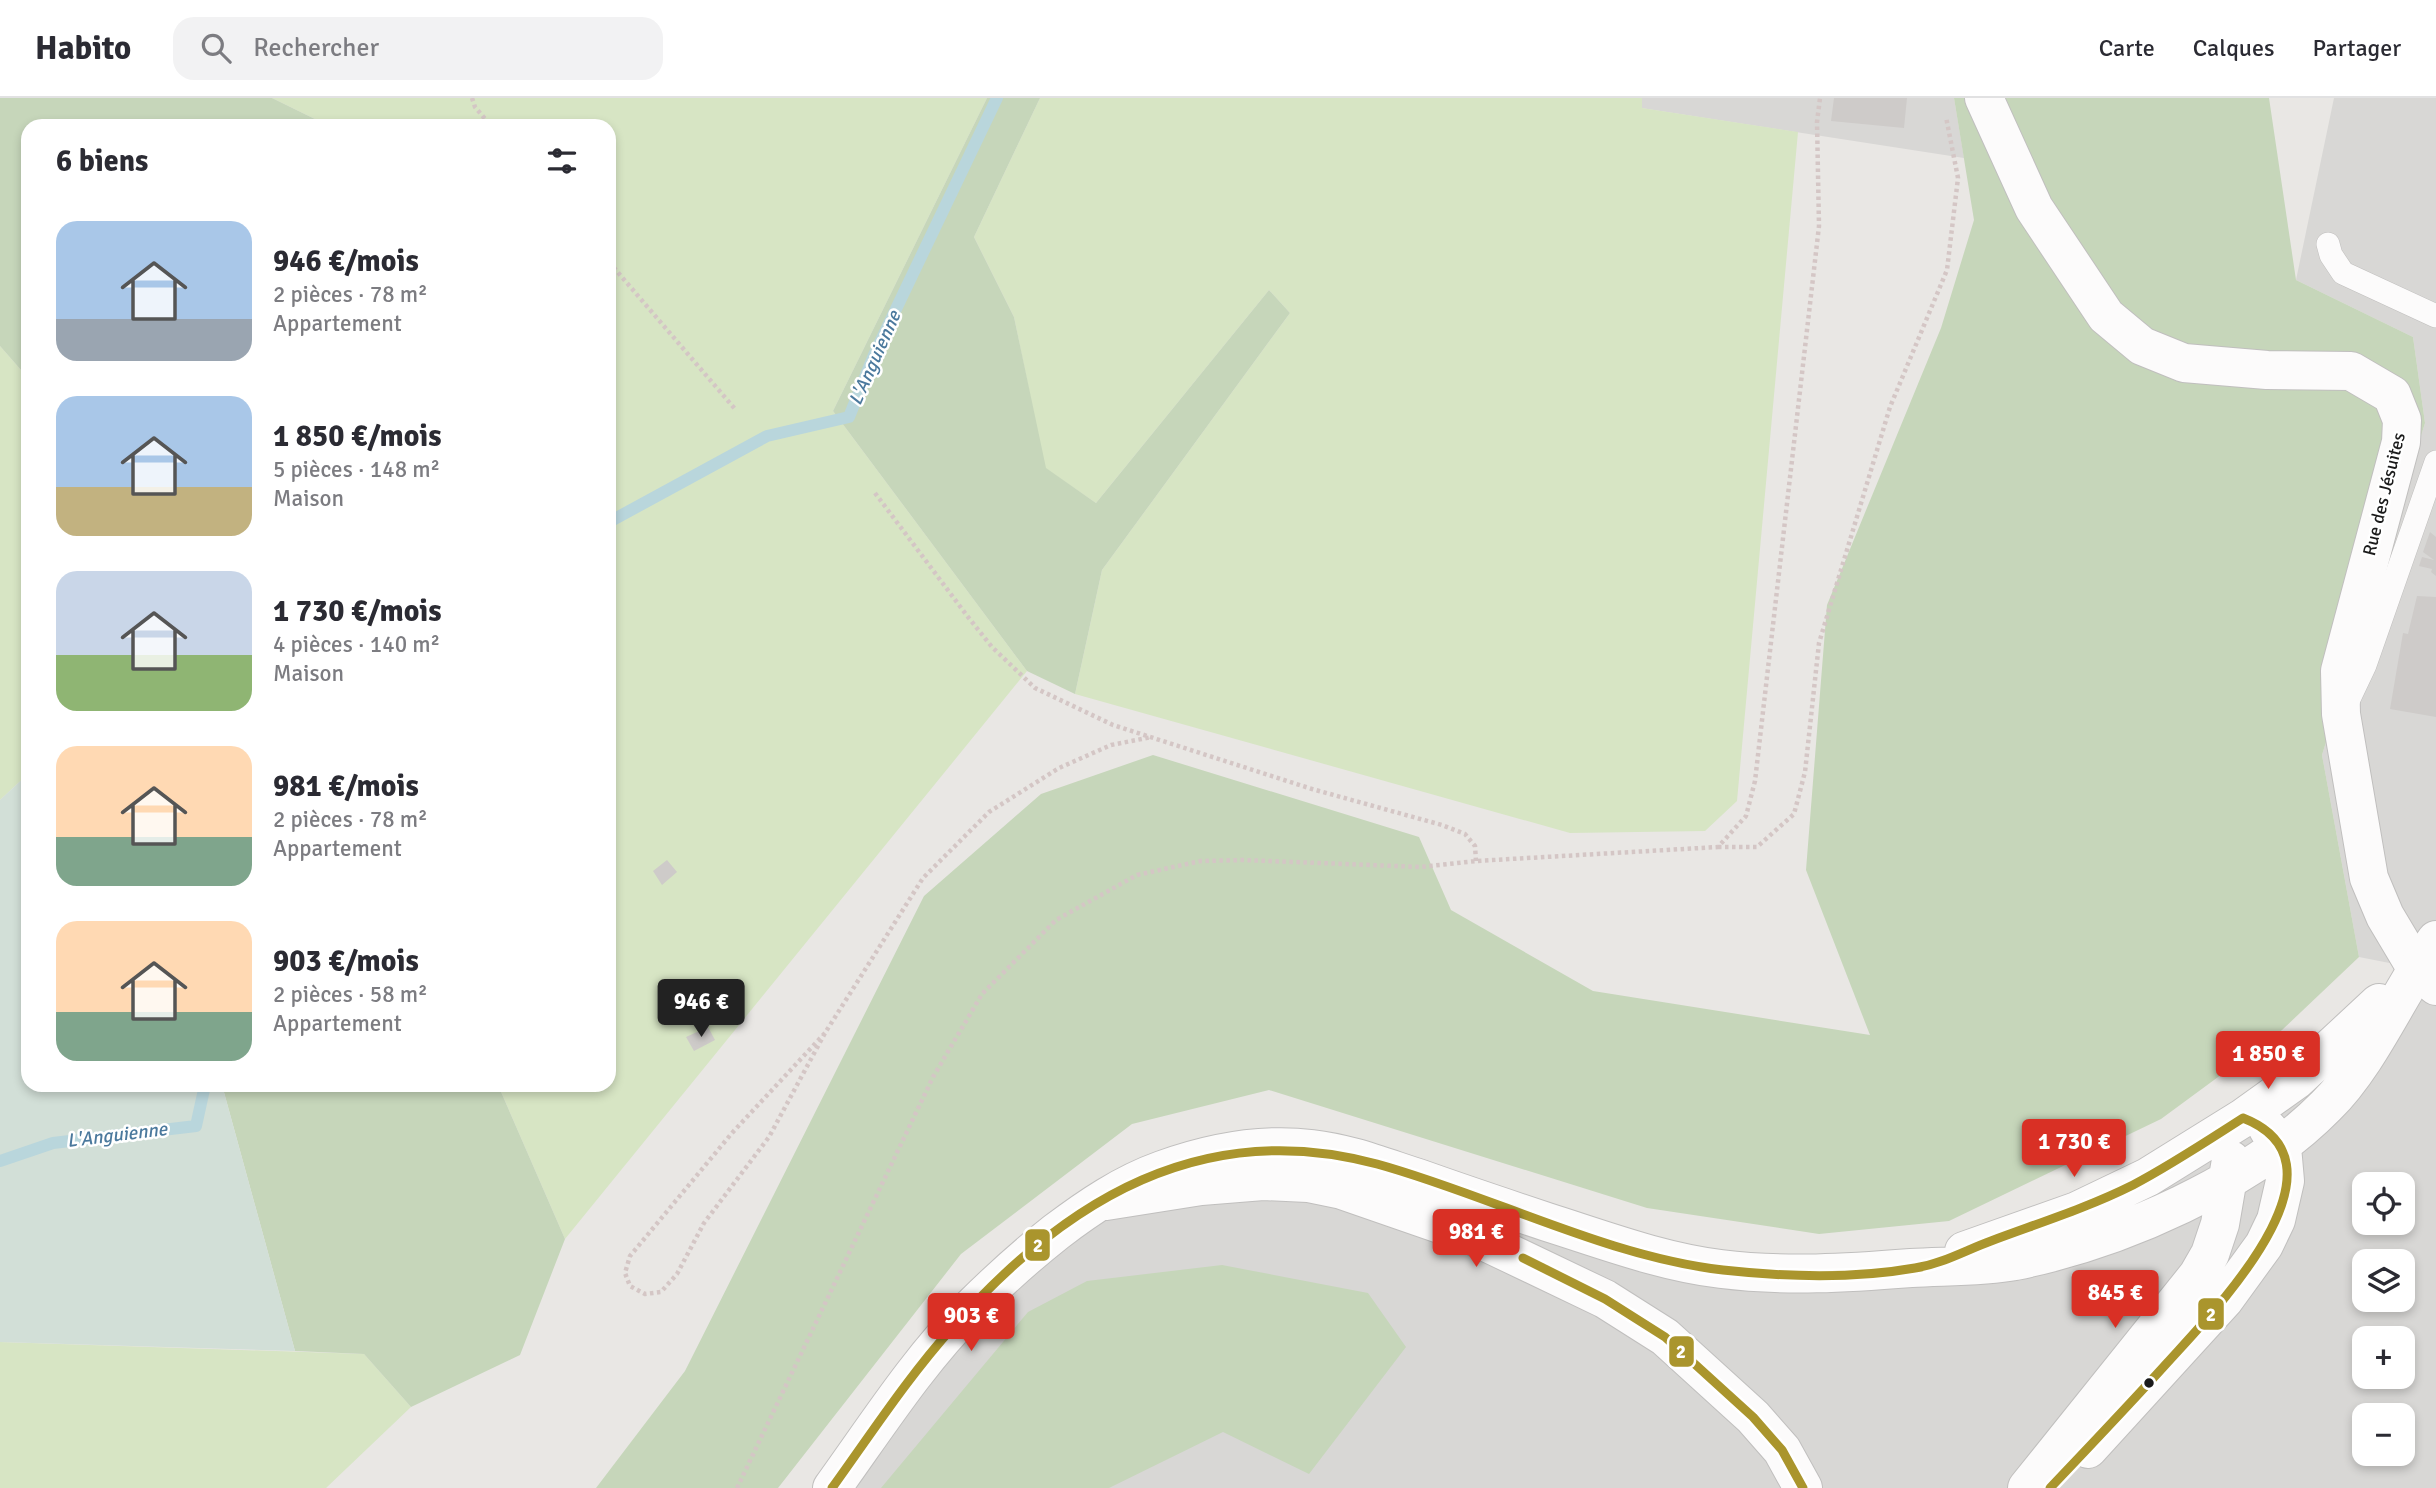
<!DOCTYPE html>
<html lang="fr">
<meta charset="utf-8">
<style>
:root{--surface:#fff;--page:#f2f2f3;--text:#2b2b33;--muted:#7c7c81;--line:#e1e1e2;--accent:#d93025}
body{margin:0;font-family:Signika,sans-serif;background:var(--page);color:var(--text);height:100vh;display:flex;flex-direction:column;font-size:26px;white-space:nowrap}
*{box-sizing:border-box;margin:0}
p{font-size:23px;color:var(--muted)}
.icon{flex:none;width:38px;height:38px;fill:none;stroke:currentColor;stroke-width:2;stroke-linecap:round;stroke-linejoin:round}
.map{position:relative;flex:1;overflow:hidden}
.side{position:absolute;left:21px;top:21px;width:595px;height:973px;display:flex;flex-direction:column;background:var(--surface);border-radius:21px;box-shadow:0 4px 10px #0003}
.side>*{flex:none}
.controls{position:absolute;left:2352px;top:1074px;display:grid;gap:14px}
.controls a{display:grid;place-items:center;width:63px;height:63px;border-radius:14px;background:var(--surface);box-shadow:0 4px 10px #0003;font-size:35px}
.price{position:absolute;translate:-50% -60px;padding:0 16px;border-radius:7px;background:var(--accent);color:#fff;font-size:23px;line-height:46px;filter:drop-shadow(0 2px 4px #0008)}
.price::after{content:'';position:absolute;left:50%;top:42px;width:21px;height:16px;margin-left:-10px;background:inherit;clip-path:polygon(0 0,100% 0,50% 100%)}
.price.active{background:#222;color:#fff}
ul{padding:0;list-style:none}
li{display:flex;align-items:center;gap:21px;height:175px;padding:0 35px}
li span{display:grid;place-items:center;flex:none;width:196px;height:140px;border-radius:21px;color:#555}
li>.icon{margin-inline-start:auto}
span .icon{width:84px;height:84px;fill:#fffc;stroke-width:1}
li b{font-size:30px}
h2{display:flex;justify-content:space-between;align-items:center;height:84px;padding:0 35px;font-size:30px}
header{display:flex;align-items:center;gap:42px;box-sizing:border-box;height:98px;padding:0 35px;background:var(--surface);border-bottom:2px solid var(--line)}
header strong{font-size:33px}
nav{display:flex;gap:38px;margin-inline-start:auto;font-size:24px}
.search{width:490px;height:63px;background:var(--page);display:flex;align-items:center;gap:18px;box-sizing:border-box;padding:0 24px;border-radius:21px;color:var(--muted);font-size:26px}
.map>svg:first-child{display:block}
.residential{fill:#d8d7d5;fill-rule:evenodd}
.grass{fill:#d7e5c4}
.forest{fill:#c6d6ba}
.wetland{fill:#d2dfd7}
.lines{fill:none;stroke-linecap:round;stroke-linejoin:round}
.stream{stroke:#b9d6dc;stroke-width:12}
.building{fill:#cecbc9}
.service-casing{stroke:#c0bfbe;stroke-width:24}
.minor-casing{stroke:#c0bfbe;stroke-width:40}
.tertiary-casing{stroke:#c0bfbe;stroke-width:40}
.path{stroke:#d4c6c5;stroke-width:4.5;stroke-dasharray:3.5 3.5;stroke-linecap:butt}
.service{stroke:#fcfbfb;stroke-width:23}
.minor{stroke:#fcfbfb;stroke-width:38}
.tertiary{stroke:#fcfbfb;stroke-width:38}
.bus-1-casing{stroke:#fff;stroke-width:14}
.bus-1{stroke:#aa952d;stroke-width:9}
.bus-dot{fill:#1b1b1b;stroke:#fff;stroke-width:2.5}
.labels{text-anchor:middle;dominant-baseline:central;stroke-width:5;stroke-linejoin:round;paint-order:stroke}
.street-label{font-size:18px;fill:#1b1b1b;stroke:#fff}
.water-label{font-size:19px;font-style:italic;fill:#4b799d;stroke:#fff}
.line-badge{stroke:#fff;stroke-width:2.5}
.badge-label{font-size:19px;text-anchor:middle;font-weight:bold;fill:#fff}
</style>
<header>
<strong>Habito</strong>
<div class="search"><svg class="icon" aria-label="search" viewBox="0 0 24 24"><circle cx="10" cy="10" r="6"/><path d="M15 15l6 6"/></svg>Rechercher</div>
<nav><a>Carte</a><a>Calques</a><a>Partager</a></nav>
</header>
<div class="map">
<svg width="2436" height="1390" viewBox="0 0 2436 1390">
<rect width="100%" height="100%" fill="#e9e7e4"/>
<path class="residential" d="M1642 0H1954L1964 60 1641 10Z
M2334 0H2436V1390H832L1034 1152 1210 1057 1634 1152 1918 1170 2148 1079 2415 870 2359 859 2322 657 2425 325 2413 239 2296 182ZM2364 1087H2403V1125H2364ZM2364 1164H2403V1202H2364ZM2364 1241H2403V1279H2364ZM2364 1318H2403V1356H2364Z"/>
<path class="grass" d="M272 0H987L833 313 1027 573 565 1141 498 987H609V28H318L321 24Z
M1040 0H1642V10L1798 34 1737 703 1705 733 1570 735 1075 596 1102 472 1290 215 1269 192 1096 405 1045 370 1014 219 974 139Z
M0 248 28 280V676L0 702Z
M0 1244 364 1256 411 1309 326 1390H0Z"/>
<path class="forest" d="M0 0H272L321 24 318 28H28V280L0 248Z
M987 0H1040L974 139 1014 219 1046 370 1096 405 1269 192 1290 215 1102 472 1075 596 1027 573 833 313Z
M1954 0H2269L2296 182 2413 239 2425 325 2322 657 2359 859 2282 932 2161 1021 1949 1123 1819 1136 1647 1110 1269 992 1132 1026 961 1156 778 1390H596L685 1273 924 798 1041 696 1153 657 1419 739 1451 812 1593 893 1870 937 1806 772 1827 507 1941 230 1974 122Z
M222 987H498L565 1141 520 1257 411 1309 364 1256 295 1253Z
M1222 1167 1368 1195 1406 1249 1309 1376 1223 1334 1109 1390H881L1028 1214 1087 1183Z"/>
<path class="wetland" d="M28 676V987H222L295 1253 0 1244V702Z"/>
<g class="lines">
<path class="stream" d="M609 424 767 338 849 319 874 257 997 0
M0 1063 53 1045 196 1028 205 987"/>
</g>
<path class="building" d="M1834 0H1907L1904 30 1831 23Z
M2430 434 2436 439V478L2431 474 2432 471 2419 468 2422 459 2434 462 2423 454Z
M2417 498 2436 499V619L2390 611 2403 535 2408 536Z
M667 762 677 774 662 787 653 773Z
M708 929 715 942 694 953 686 939Z"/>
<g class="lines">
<g class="service-casing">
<path id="service" d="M2328 146 2331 157 2343 175 2436 218
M2346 607 2365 567 2436 364"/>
</g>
<g class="minor-casing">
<path id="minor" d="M1984 0 2034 110 2106 218 2142 248 2184 265 2267 272 2351 273 2392 297 2402 322 2401 344 2340 573 2341 616 2369 780 2385 818 2416 870 2436 888
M1106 1103 1201 1088 1263 1083 1308 1085 1342 1092 1469 1136 1605 1201 1665 1239 1753 1319 1782 1352 1803 1390"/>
</g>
<g class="tertiary-casing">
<path id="tertiary" d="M1964 1153 2077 1113 2148 1079 2243 1020 2296 982 2379 905
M2088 1351 2224 1202 2264 1147 2276 1122 2285 1083 2282 1049 2268 1031
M832 1390C876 1329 918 1263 971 1210 998 1183 1027 1157 1056 1134 1089 1109 1123 1086 1162 1072 1209 1055 1262 1045 1312 1051 1349 1055 1386 1070 1421 1081 1463 1096 1505 1110 1547 1124 1604 1142 1662 1164 1721 1171 1785 1179 1848 1175 1911 1170 1945 1168 1981 1169 2015 1163 2120 1142 2250 1085 2326 1008 2370 965 2399 894 2436 842
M2027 1390 2198 1177 2210 1156 2220 1126 2231 1062"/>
</g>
<path class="path" d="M472 0 475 9 491 28
M609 164 735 311
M875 395 968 519 992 549 1035 590 1113 627 1312 691 1442 727 1465 736 1475 748 1476 763
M1718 749H1757L1794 716 1805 674 1819 545 1890 309 1947 172 1958 80 1946 19
M825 935 732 1035 630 1158 625 1175 630 1188 645 1196 661 1194 677 1176 704 1125 769 1039 825 935 923 780 989 714 1059 670 1111 647 1152 639
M737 1390 933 979 982 896 1056 822 1137 777 1201 763 1243 762 1421 769 1476 763 1718 749 1746 718 1755 683 1819 128 1817 24 1820 0"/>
<use href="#service" class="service"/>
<use href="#minor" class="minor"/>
<use href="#tertiary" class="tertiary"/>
<g class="bus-1-casing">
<path id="bus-1" d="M1523 1160 1605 1201 1665 1239 1753 1319 1782 1352 1803 1390
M832 1390C871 1336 908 1279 953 1229 1066 1101 1203 1019 1377 1066 1490 1097 1607 1159 1723 1172 1786 1179 1853 1181 1915 1170 1942 1166 1966 1152 1991 1143 2039 1125 2087 1110 2133 1087 2171 1067 2207 1043 2243 1020
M2050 1390C2089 1349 2129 1307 2167 1265 2210 1217 2361 1066 2243 1020"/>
</g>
<use href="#bus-1" class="bus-1"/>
</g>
<circle class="bus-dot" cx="2149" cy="1285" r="6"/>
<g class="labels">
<g class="street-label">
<text transform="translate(2384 396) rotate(-76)">Rue des Jésuites</text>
</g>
<g class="water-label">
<text transform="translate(875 260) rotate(-66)">L'Anguienne</text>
<text transform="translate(117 1037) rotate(-7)">L'Anguienne</text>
</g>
</g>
<g class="line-badge">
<rect x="1024" y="1130" width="27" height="34" rx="7" fill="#aa952d"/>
<rect x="2197" y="1199" width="28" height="34" rx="7" fill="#aa952d"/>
<rect x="1668" y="1237" width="27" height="33" rx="7" fill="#aa952d"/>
</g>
<g class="badge-label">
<text x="1038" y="1154">2</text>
<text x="2211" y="1223">2</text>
<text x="1681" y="1260">2</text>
</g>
</svg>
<div class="controls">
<a><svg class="icon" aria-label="locate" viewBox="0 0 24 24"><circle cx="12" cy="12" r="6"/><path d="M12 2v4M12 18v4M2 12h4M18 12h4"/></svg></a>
<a><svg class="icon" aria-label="layers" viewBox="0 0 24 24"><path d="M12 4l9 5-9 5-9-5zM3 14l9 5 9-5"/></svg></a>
<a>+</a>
<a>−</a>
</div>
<b class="price active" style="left:701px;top:941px">946 €</b>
<b class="price" style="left:2268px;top:993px">1 850 €</b>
<b class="price" style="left:2074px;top:1081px">1 730 €</b>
<b class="price" style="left:1476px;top:1171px">981 €</b>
<b class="price" style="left:2115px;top:1232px">845 €</b>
<b class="price" style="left:971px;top:1255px">903 €</b>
<section class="side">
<h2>6 biens<svg class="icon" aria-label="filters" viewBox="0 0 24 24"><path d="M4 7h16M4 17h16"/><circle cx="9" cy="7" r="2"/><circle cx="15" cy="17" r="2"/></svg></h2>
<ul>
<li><span style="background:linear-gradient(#a9c7e8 70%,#9aa5b1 0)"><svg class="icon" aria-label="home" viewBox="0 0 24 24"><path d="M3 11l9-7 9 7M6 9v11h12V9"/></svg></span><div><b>946 €/mois</b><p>2 pièces · 78 m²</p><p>Appartement</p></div></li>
<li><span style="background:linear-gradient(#a9c7e8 65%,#c2b280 0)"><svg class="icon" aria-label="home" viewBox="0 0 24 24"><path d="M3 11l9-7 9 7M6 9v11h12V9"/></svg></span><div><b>1 850 €/mois</b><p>5 pièces · 148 m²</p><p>Maison</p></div></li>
<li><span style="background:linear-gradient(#c9d6e8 60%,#8fb573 0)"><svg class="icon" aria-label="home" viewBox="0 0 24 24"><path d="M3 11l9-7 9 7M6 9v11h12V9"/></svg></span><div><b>1 730 €/mois</b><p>4 pièces · 140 m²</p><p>Maison</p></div></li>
<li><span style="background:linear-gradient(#ffd9b3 65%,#7fa58c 0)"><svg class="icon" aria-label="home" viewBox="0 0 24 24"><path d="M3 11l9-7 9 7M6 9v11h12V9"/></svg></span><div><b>981 €/mois</b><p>2 pièces · 78 m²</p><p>Appartement</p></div></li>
<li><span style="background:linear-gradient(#ffd9b3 65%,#7fa58c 0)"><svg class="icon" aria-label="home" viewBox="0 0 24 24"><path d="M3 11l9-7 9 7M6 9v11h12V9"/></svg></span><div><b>903 €/mois</b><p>2 pièces · 58 m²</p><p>Appartement</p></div></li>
</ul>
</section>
</div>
